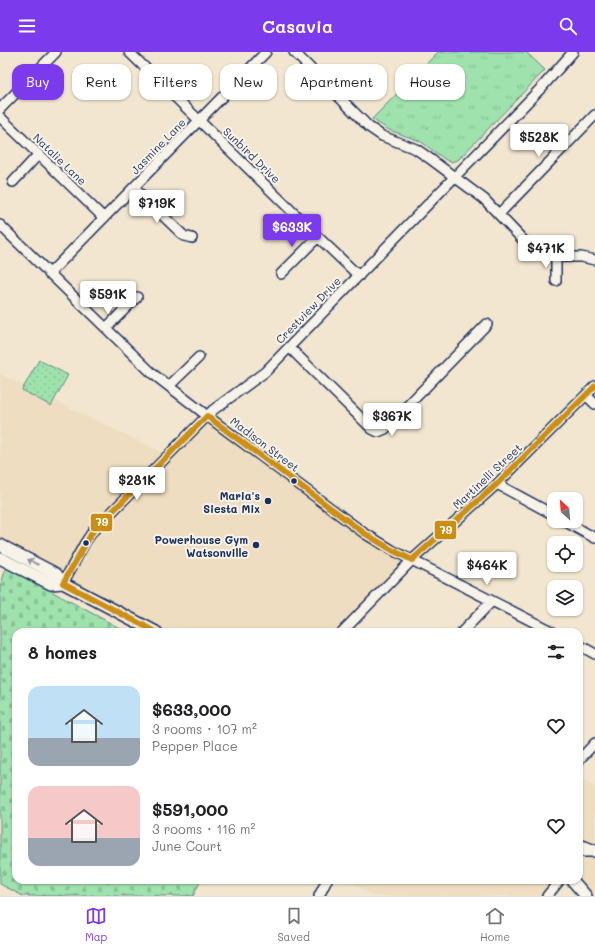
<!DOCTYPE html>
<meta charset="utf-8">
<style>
:root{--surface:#fff;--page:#f2f2f2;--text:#202124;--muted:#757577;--line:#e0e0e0;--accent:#7c3aed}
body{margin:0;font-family:Mali,sans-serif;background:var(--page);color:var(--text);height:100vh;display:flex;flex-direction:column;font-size:15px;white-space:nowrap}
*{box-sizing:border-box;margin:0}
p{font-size:13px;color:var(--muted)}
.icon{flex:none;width:22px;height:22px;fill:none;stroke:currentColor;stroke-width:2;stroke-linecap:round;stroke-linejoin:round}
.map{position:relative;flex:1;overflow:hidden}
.details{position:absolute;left:12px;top:576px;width:571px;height:256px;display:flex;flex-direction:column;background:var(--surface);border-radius:12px;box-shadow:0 1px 3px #0004}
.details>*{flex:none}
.banner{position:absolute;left:12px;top:12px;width:571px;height:36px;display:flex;gap:8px}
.needle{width:26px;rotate:334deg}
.buttons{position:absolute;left:547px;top:440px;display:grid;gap:8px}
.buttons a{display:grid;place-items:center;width:36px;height:36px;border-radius:8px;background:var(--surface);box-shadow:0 1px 3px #0004;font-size:20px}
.price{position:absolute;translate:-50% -34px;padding:0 9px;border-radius:4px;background:#fff;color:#222;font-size:13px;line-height:26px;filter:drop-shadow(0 1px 2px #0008)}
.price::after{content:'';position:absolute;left:50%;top:24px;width:12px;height:9px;margin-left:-6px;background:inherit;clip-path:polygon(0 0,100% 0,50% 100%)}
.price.current{background:var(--accent);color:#fff}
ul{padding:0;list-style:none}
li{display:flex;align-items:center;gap:12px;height:100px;padding:0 16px}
li span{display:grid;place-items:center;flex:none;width:112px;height:80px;border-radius:12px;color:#555}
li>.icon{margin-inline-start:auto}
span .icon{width:48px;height:48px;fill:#fffc;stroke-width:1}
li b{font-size:17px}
h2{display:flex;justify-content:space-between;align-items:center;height:48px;padding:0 16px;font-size:17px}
.chip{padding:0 14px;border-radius:12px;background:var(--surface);box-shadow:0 1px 3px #0004;font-size:14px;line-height:36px}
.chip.current{background:var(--accent);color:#fff}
header{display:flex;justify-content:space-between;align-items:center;height:52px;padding:0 16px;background:var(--accent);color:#fff;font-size:18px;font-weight:600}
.dock{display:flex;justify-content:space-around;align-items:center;height:56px;border-top:1px solid var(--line);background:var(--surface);font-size:11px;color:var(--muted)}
.dock a{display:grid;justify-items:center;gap:2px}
.dock .current{color:var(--accent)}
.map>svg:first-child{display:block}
.built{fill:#eeddc0}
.cemetery{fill:url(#cemetery-stones);stroke:#5d8886}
.park{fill:url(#park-tufts);stroke:#5d8886}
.garden{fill:url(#garden-dots);stroke:#5d8886}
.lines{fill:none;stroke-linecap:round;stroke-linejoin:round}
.minor-casing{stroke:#1b2f5e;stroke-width:12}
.major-casing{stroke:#1b2f5e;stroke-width:14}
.minor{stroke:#f7f3e8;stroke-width:9}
.major{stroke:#f7f3e8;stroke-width:11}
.bus-1-casing{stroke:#f7f3e8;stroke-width:9}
.bus-1{stroke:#cb8e13;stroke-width:6}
.oneway{stroke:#8991a3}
.bus-dot{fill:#1b2f5e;stroke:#f7f3e8;stroke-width:1.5}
.labels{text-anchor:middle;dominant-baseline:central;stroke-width:4;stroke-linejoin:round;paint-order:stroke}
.street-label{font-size:11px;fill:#1b2f5e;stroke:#f7f3e8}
.poi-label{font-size:11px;font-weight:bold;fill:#1b2f5e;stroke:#f7f3e8;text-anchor:end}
.line-badge{stroke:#f7f3e8;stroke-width:1.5}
.badge-label{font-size:11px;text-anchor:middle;font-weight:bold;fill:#fff}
</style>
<header><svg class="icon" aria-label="menu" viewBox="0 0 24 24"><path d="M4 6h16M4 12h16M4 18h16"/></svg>Casavia<svg class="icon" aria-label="search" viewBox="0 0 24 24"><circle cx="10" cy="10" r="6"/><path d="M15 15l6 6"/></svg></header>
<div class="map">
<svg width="595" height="844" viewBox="0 0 595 844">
<defs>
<pattern id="cemetery-stones" width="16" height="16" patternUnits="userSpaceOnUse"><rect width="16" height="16" fill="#9fe2ad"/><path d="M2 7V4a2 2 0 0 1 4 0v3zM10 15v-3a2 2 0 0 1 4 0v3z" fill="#88c297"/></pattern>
<pattern id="park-tufts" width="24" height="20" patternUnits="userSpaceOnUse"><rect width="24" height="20" fill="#9fe2ad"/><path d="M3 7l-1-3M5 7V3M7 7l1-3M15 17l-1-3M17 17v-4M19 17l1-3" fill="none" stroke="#88c297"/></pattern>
<pattern id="garden-dots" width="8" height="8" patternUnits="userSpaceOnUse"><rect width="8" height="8" fill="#9fe2ad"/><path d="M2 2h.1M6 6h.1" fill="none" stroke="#88c297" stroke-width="1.8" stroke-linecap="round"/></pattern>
</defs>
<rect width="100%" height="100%" fill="#f2e6d0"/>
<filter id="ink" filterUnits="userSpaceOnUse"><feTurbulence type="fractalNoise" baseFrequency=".025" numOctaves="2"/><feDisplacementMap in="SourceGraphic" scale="8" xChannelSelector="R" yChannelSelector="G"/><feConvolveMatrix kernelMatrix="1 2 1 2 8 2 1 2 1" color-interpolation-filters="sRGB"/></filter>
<g filter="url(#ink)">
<path class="built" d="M0 322 165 402 85 480 66 527 0 490Z
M208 371 407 507 336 580H167L69 531 98 485Z
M579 726 595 735V843L579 827Z
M348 828H557L545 844H373Z"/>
<path class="cemetery" d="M6 515 127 580H16V828H201L193 844H23L0 832V536Z"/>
<path class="park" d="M438 0H526L545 18 458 108 451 110 446 108 420 89 389 78 372 67Z"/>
<path class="garden" d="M39 308 68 323 51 354 22 338Z"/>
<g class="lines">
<g class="minor-casing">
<path id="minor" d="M129 0 254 122 318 185 359 224
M294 0 369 75 382 84 416 97 429 106 484 147 526 191 537 199 543 202 556 205H581L595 208
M0 57 56 0
M0 65 104 166
M13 130 38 103
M134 136 184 184 192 186
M499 162 595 63
M0 173 153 322 223 376 364 481 392 498 553 580
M49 222 266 0
M281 222 318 185
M556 229V205
M106 276 137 245
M289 295 372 377 378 380 385 377 487 272
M169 334 199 305
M586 343 595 352
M497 432 554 463
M564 469 595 486
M63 531 85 491 93 479 213 358 265 320 543 34 573 0
M342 580 412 508 497 432 595 334
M462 580 492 549
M579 593 595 602
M579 708 595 691
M579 792 585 794 595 798
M579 800H595
M319 844 327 828
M547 844 560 828"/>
</g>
<g class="major-casing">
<path id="major" d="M0 493 56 522 63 531 156 580
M0 506 51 532 63 531
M572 828 586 844"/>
</g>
<use href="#minor" class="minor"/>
<use href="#major" class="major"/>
<g class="bus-1-casing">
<path id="bus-1" d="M156 580 63 531 93 479 207 364 364 481 392 498 412 508 497 432 595 334"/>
</g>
<use href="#bus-1" class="bus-1"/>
</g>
<defs><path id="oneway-shaft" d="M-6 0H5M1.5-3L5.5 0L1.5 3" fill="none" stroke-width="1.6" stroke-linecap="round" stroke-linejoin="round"/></defs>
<use class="oneway" href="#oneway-shaft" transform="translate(33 510) rotate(-152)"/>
</g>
<g class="bus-dot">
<circle cx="294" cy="429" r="3.5"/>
<circle cx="268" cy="449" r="4"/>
<circle cx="86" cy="491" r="3.5"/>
<circle cx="256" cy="493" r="4"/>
</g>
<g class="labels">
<g class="street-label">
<text transform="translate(158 94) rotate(-46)">Jasmine Lane</text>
<text transform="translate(252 103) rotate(44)">Sunbird Drive</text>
<text transform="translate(60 107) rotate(44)">Natalie Lane</text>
<text transform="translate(308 258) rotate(-46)">Crestview Drive</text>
<text transform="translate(265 392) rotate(37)">Madison Street</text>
<text transform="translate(487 424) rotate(-43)">Martinelli Street</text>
</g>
<g class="poi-label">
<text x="260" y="443">Maria's<tspan x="260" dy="13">Siesta Mix</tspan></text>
<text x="248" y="487">Powerhouse Gym<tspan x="248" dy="13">Watsonville</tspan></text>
</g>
</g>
<g class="line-badge">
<rect x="90" y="461" width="23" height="19" rx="4" fill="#cb8e13"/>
<rect x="434" y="468" width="23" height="20" rx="4" fill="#cb8e13"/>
</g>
<g class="badge-label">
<text x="102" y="474">79</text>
<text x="446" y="482">79</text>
</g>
</svg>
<div class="buttons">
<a><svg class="needle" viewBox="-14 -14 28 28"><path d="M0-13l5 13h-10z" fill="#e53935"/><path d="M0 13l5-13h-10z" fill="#757577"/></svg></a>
<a><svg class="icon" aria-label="locate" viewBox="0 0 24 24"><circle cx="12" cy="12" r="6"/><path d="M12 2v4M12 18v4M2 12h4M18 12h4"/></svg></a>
<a><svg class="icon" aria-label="layers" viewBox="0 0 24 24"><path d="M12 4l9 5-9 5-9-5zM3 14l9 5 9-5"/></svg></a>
</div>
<b class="price" style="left:539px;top:106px">$528K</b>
<b class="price" style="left:157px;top:172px">$719K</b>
<b class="price current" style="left:292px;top:196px">$633K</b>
<b class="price" style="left:546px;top:217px">$471K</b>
<b class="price" style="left:108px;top:263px">$591K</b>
<b class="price" style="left:392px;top:385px">$367K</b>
<b class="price" style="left:137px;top:449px">$281K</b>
<b class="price" style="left:487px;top:534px">$464K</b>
<div class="banner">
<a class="chip current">Buy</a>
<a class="chip">Rent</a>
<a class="chip">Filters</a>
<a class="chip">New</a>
<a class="chip">Apartment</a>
<a class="chip">House</a>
</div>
<section class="details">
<h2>8 homes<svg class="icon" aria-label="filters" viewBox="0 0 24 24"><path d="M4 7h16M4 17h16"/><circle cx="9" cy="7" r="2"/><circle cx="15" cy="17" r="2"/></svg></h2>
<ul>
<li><span style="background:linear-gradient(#bfe0f5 65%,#9aa5b1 0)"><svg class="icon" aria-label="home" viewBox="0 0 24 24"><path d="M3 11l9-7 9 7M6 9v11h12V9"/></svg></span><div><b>$633,000</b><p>3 rooms · 107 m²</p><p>Pepper Place</p></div><svg class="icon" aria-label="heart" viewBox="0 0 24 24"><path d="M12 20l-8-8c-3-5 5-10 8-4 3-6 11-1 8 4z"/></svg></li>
<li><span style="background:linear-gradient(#f6c9c9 65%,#9aa5b1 0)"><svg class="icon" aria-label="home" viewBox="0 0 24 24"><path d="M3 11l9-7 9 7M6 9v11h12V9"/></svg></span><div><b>$591,000</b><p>3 rooms · 116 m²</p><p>June Court</p></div><svg class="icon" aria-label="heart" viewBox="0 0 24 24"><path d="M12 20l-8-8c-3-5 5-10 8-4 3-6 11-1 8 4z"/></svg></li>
</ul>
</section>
</div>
<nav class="dock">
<a class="current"><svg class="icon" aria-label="map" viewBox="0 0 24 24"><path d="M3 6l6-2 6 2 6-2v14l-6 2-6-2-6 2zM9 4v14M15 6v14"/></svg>Map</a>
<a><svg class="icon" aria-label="saved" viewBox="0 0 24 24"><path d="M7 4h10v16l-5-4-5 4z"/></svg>Saved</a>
<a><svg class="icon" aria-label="home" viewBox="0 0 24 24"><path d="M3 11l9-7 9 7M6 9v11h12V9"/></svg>Home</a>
</nav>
